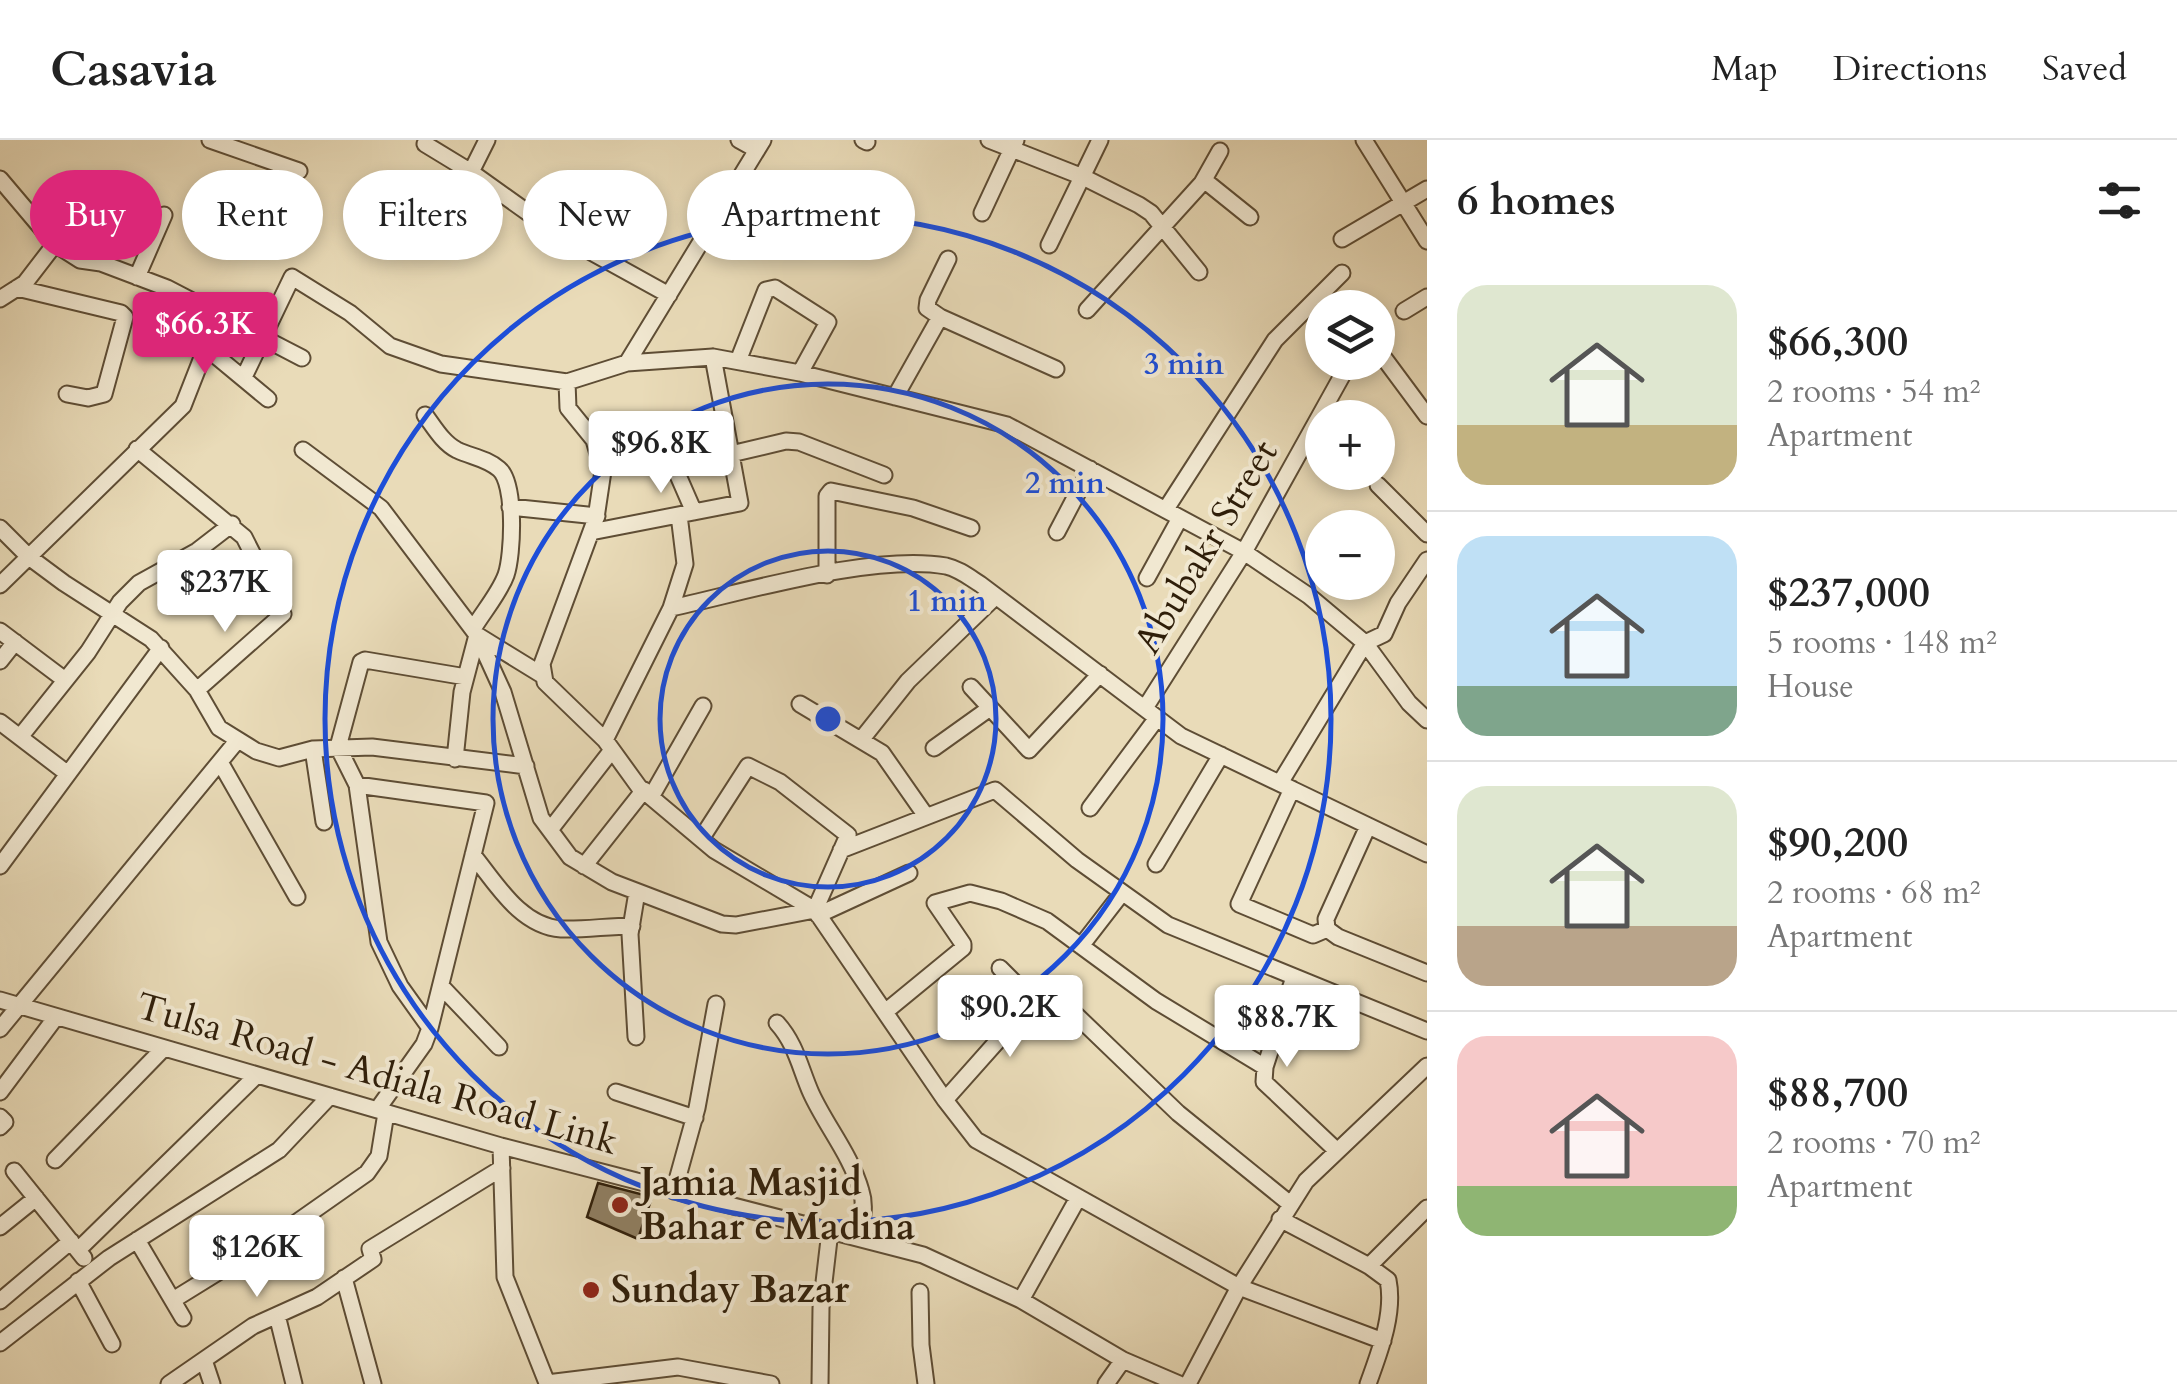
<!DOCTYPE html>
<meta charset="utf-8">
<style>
:root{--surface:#fff;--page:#f2f2f2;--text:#222;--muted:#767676;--line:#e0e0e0;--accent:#db2777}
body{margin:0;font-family:Cardo,serif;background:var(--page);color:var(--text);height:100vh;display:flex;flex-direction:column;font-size:38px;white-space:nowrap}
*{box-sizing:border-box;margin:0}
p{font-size:32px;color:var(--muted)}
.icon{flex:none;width:55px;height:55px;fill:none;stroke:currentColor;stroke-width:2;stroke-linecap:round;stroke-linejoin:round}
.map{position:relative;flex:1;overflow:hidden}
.side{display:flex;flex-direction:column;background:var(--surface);width:750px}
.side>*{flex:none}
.guide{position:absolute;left:30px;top:30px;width:950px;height:90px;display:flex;gap:20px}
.fabs{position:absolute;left:1305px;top:150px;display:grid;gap:20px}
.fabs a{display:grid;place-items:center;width:90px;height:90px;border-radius:50%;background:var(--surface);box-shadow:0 5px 15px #0003;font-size:50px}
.price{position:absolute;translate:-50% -85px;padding:0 22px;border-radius:10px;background:#fff;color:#222;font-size:32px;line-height:65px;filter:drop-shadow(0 2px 5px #0008)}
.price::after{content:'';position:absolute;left:50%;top:60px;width:30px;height:22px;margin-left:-15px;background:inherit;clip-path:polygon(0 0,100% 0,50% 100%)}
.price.current{background:var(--accent);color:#fff}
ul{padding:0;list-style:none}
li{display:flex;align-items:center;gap:30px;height:250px;padding:0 30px}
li+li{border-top:2px solid var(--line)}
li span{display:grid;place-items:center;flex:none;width:280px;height:200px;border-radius:30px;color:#555}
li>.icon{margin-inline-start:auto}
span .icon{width:120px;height:120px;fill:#fffc;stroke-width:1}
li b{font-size:42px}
h2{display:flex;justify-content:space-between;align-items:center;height:120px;padding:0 30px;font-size:42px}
.chip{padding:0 35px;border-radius:45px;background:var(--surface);box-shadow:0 5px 15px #0003;font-size:35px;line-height:90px}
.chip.current{background:var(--accent);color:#fff}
header{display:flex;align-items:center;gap:60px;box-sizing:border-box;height:140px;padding:0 50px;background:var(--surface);border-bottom:2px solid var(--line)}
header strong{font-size:48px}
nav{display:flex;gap:55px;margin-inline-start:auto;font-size:35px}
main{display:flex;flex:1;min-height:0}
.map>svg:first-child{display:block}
.building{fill:#908064;stroke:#2f1e09;stroke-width:2.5}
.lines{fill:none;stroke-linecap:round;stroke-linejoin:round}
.minor-casing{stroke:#5e4d35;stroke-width:19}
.minor{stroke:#f1e8d1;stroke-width:15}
.ring{fill:none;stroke:#1d4ed8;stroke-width:5}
.poi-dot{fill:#8f2418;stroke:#f1e8d1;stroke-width:4}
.labels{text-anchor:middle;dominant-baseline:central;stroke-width:8;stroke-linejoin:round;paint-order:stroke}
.street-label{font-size:38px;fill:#2f1e09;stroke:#f1e8d1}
.poi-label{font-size:38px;font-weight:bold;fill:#2f1e09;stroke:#f1e8d1;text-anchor:start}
.centre{fill:#1d4ed8;stroke:#f1e8d1;stroke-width:5}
.ring-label{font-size:30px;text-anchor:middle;font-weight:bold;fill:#1d4ed8;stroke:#f1e8d1;stroke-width:8;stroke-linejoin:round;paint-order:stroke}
</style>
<header>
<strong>Casavia</strong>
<nav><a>Map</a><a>Directions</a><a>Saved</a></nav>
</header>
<main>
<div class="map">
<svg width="1427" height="1244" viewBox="0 0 1427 1244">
<rect width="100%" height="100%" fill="#e9dbb8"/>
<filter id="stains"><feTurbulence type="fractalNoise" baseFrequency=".002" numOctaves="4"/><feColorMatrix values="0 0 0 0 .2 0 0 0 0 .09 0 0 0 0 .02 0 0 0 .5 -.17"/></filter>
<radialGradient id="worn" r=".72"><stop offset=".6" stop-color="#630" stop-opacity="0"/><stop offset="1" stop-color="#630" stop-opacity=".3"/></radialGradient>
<path class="building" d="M598 1043 652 1057 638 1099 587 1077Z"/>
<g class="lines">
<g class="minor-casing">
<path id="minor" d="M210 0 299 31
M739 0 757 10
M863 0 867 2
M989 0 1083 37 1139 65 1151 73 1199 132
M1364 0 1427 101
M425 4 471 32 555 92 669 155
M471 32 487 0
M0 39 55 104 80 120 101 123 167 148 302 218
M1204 40 1250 77
M982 73 1016 0
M1342 99 1427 49
M1049 105 1100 0
M137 137 164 75
M17 148 121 173 125 177 104 254 88 258 67 254
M0 159 25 143 55 104
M1087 170 1202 43 1220 11
M1404 171 1427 157
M940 177 927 168 928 160 948 119
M175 182 268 259
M1378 210 1427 276
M738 221 766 150 775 148 828 182 800 233
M627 223 763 0
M244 237 292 137 350 173 390 206 441 224 567 242 627 223 713 217 800 233 1007 285 1244 412 1309 456 1365 503 1409 563 1427 580
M567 242 568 268 594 300 603 331 596 378 542 524 545 542 605 600 639 647 714 710 815 770
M895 257 940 177 1056 229
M425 275C434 287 443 303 457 310 472 317 486 318 499 329 516 343 513 415 506 435 499 454 483 472 473 489
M137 309 244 397 283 474 197 550
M303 310 381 368 477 495 503 552 541 678 570 717 612 742 722 784 736 785 815 770
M731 314 786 301 799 302 884 335
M670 317 694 372
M1378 345 1427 394
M510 367 597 376
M1166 369 1275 200 1342 133
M0 388 29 417 64 443 151 499 197 550 219 588 256 611 279 618 313 609 372 607 526 626
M591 392 740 363 713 217
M1057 392 1090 329
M827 435V356L831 351 913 368 971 388
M1147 438 1180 378
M0 445 183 266 203 215
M671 468C745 452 874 413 946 426 959 429 969 437 980 444L1181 596 1427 714
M0 491 65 540
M0 521 15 502
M971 547 1029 610 1100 534
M800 564 882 613 926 676
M1145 568 1244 412 1348 225
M0 582 68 634
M20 597 88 512 120 462 139 443 197 411 232 384
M605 600 671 468 685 424 679 375
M861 600 908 541 996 456
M934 608 990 568
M313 609 324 682
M455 619 462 552 477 495 542 535
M220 622 297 757
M1280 643 1365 503 1384 494 1398 463 1427 420
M357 645 486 663 430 888 424 904 377 970
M1292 649 1239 764 1313 795 1327 789
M651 657 703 566
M1090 668 1157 578
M1368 686 1326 779 1327 789 1338 797 1427 833
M550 690 612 610
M701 699 748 626 780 642 848 695 815 770 945 960 976 1000 1239 1147 1383 1201
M841 710 995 650 1077 720 1168 785 1427 891
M473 715C496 743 520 786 561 789 584 790 608 786 632 786
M1156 724 1221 615
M0 726 161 508
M584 726 644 650
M818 775 909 733
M1081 806 1122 753
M1000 828 1033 861
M1294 837 1265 927 1264 942 1336 1010
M441 846 499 907
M0 860 501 1006 923 1115 1021 1160 1123 1220 1179 1244
M885 872 963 808V804L935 763 970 753 1001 761 1047 781 1156 861 1265 927
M777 883C796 904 800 928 811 953 826 986 851 1015 861 1051 866 1066 862 1081 859 1097
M430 888 400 846 379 802 357 645 338 607 361 522 365 520 466 537
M0 889 237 601
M636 897 630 794 637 752
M0 952 56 877
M616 952 695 978
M945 960 1033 861 1048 848 1178 973 1289 1063
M0 977 5 982 0 987
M501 1006 505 1137 547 1243 678 1227 771 1244
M55 1020 164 908
M14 1031 84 1118
M674 1051 697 968 716 864
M1280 1079 1369 1126 1388 1140C1395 1174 1379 1213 1368 1244
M0 1087 36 1058
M137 1100 183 1178
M78 1110 257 935
M1369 1126 1427 1068
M344 1138 373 1244
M78 1141 112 1204
M920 1152 921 1205 926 1244
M173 1160 283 1092 367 1033 379 1016 386 973
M1021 1160 1078 1058
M0 1161 71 1101
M277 1175 294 1244
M0 1203 109 1118 279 1010 330 956
M204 1220 212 1244
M169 1244 253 1186 317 1157 373 1119 370 1109 502 1028
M820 1244 821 1168 830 1091
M1106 1244 1123 1220
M1188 1244 1239 1147 1306 1041 1427 926"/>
</g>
<use href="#minor" class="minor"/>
</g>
<g class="ring">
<circle cx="828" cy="579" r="168"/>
<circle cx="828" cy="579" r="335"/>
<circle cx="828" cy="579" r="503"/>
</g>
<g class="poi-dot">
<circle cx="620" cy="1065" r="10"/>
<circle cx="591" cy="1150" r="10"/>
</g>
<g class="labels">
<g class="street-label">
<text transform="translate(1206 407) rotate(-59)">Abubakr Street</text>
<text transform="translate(377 934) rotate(16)">Tulsa Road - Adiala Road Link</text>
</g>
<g class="poi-label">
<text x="640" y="1043">Jamia Masjid<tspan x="640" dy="44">Bahar e Madina</tspan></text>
<text x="611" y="1150">Sunday Bazar</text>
</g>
</g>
<circle cx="828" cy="579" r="15" class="centre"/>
<g class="ring-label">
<text x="1184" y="234">3 min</text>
<text x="1065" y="353">2 min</text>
<text x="947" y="471">1 min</text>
</g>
<rect width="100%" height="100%" filter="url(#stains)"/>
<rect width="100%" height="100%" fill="url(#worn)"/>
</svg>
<div class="fabs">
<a><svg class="icon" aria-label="layers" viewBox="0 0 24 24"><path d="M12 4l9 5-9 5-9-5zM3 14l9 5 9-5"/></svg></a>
<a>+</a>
<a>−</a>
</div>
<b class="price current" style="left:205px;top:237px">$66.3K</b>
<b class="price" style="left:661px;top:356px">$96.8K</b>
<b class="price" style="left:225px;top:495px">$237K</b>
<b class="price" style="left:1010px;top:920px">$90.2K</b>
<b class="price" style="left:1287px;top:930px">$88.7K</b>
<b class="price" style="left:257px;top:1160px">$126K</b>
<div class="guide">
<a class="chip current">Buy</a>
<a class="chip">Rent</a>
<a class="chip">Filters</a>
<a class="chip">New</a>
<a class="chip">Apartment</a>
</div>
</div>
<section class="side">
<h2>6 homes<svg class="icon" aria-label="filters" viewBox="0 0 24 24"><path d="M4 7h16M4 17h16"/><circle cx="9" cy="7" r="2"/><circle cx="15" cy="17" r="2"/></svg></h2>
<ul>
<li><span style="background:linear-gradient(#dfe7d0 70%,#c2b280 0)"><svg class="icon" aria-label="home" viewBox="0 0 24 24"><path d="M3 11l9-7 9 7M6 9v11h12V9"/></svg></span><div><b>$66,300</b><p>2 rooms · 54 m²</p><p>Apartment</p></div></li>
<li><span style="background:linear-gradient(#bfe0f5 75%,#7fa58c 0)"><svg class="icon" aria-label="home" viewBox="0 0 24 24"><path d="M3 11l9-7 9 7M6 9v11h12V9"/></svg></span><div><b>$237,000</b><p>5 rooms · 148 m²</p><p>House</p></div></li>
<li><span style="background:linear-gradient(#dfe7d0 70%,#b9a48a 0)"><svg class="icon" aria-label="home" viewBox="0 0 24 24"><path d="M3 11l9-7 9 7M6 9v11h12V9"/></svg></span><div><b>$90,200</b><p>2 rooms · 68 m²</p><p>Apartment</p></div></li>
<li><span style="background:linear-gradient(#f6c9c9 75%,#8fb573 0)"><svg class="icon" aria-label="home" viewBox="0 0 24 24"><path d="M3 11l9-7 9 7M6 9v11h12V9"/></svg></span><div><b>$88,700</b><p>2 rooms · 70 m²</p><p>Apartment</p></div></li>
</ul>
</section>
</main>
